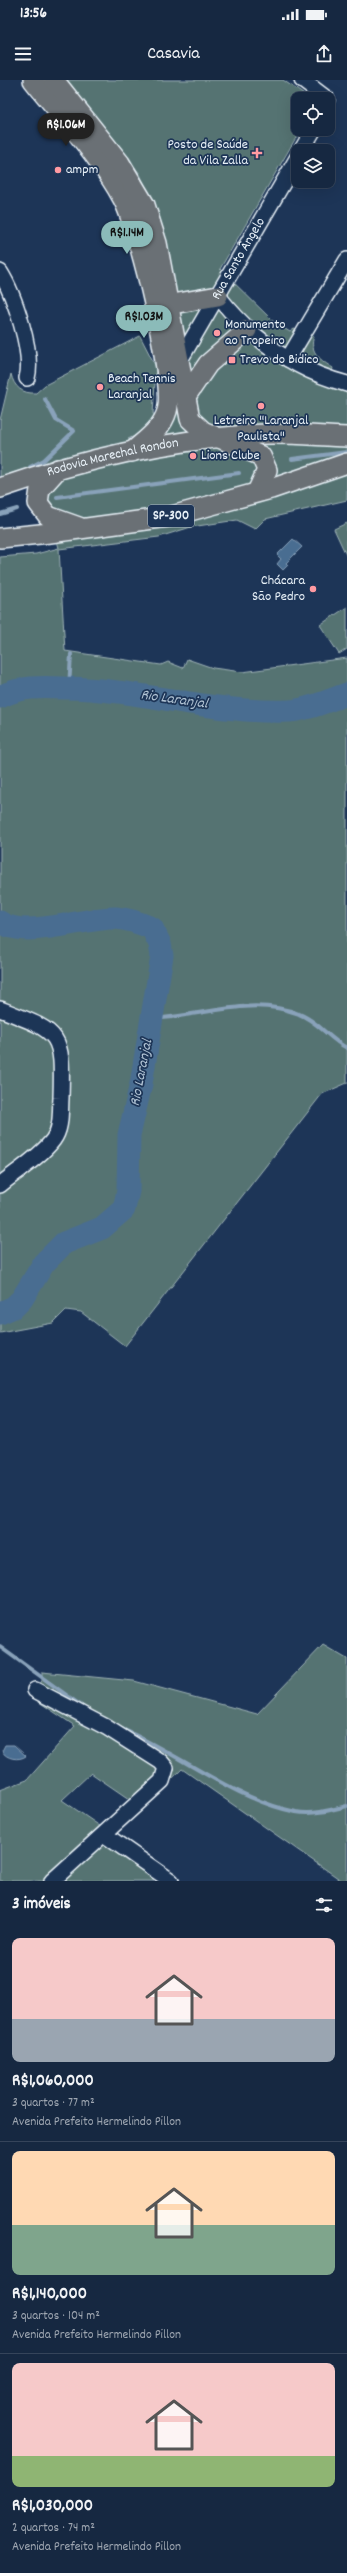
<!DOCTYPE html>
<html lang="pt">
<meta charset="utf-8">
<style>
:root{--surface:#162841;--page:#1f3048;--text:#f1f3f6;--muted:#9ea6b1;--line:#35445a;--accent:#8bbbb9}
body{margin:0;font-family:Dekko,sans-serif;background:var(--page);color:var(--text);height:100vh;display:flex;flex-direction:column;font-size:15px;white-space:nowrap}
*{box-sizing:border-box;margin:0}
p{font-size:13px;color:var(--muted)}
.icon{flex:none;width:22px;height:22px;fill:none;stroke:currentColor;stroke-width:2;stroke-linecap:round;stroke-linejoin:round}
.map{position:relative;height:1801px;overflow:hidden}
.details{display:flex;flex-direction:column;background:var(--surface);flex:1}
.details>*{flex:none}
.fabs{position:absolute;left:291px;top:12px;display:grid;gap:8px}
.fabs a{display:grid;place-items:center;width:44px;height:44px;border-radius:8px;background:var(--surface);box-shadow:0 4px 16px #0002,0 0 0 1px var(--line);font-size:20px}
.price{position:absolute;translate:-50% -34px;padding:0 9px;border-radius:14px;background:var(--accent);color:#111;font-size:13px;line-height:26px;filter:drop-shadow(0 1px 2px #0008)}
.price::after{content:'';position:absolute;left:50%;top:24px;width:12px;height:9px;margin-left:-6px;background:inherit;clip-path:polygon(0 0,100% 0,50% 100%)}
.price.current{background:#222;color:#fff}
ul{padding:0;list-style:none}
li{display:grid;align-content:center;gap:8px;height:212px;padding:0 12px}
li+li{border-top:1px solid var(--line)}
li span{display:grid;place-items:center;height:124px;border-radius:8px;color:#555}
li>.icon{margin-inline-start:auto}
span .icon{width:72px;height:72px;fill:#fffc;stroke-width:1}
li b{font-size:17px}
h2{display:flex;justify-content:space-between;align-items:center;height:48px;padding:0 12px;font-size:17px}
.status{display:flex;justify-content:space-between;align-items:center;height:28px;padding:0 20px;background:var(--surface);direction:ltr}
.status svg{height:11px;fill:currentColor}
header{display:flex;justify-content:space-between;align-items:center;height:52px;padding:0 12px;background:var(--surface);font-size:18px;font-weight:600}
.map>svg:first-child{display:block}
.green{fill:#557372;stroke:#9eb2b5}
.water{fill:#4a6d91;stroke:#89a2ba}
.lines{fill:none;stroke-linecap:round;stroke-linejoin:round}
.stream{stroke:#89a2ba;stroke-width:4}
.river{stroke:#4a6d91;stroke-width:23}
.minor-casing{stroke:#e8f1f8;stroke-width:18}
.major-casing{stroke:#e8f1f8;stroke-width:22}
.minor{stroke:#1d3557;stroke-width:15}
.major{stroke:#6b7074;stroke-width:19}
.poi-dot{fill:#ff9aa2;stroke:#1d3557;stroke-width:1.5}
.labels{text-anchor:middle;dominant-baseline:central;stroke-width:3.5;stroke-linejoin:round;paint-order:stroke}
.shield{fill:#1d3557;stroke:#abb9c8;stroke-width:1}
.shield-label{font-size:13px;font-weight:bold;fill:#e8f1f8}
.poi-label{font-size:14px;fill:#e8f1f8;stroke:#1d3557;text-anchor:start}
.street-label{font-size:14px;fill:#e8f1f8;stroke:#1d3557}
.water-label{font-size:15px;font-style:italic;fill:#b1c3d4;stroke:#1d3557}
</style>
<div class="status"><b>13:56</b><svg viewBox="0 0 49 12"><path d="M0 12V9h3v3zM5 12V6h3v6zM10 12V3h3v9zM15 12V0h3v12zM26 1h20v11H26zM47 4h2v5h-2z"/></svg></div>
<header><svg class="icon" aria-label="menu" viewBox="0 0 24 24"><path d="M4 6h16M4 12h16M4 18h16"/></svg>Casavia<svg class="icon" aria-label="share" viewBox="0 0 24 24"><path d="M12 15V3M7 8l5-5 5 5M5 13v7h14v-7"/></svg></header>
<div class="map">
<svg width="347" height="1801" viewBox="0 0 347 1801">
<rect width="100%" height="100%" fill="#1d3557"/>
<filter id="ink" filterUnits="userSpaceOnUse"><feTurbulence type="fractalNoise" baseFrequency=".025" numOctaves="2"/><feDisplacementMap in="SourceGraphic" scale="8" xChannelSelector="R" yChannelSelector="G"/><feConvolveMatrix kernelMatrix="1 2 1 2 8 2 1 2 1" color-interpolation-filters="sRGB"/></filter>
<g filter="url(#ink)">
<path class="green" d="M67 0H283L310 19H298V49H301L220 189 274 242 290 252 294 249 314 256C308 272 322 281 333 288L328 305 347 310V420L265 439 255 449 237 440 191 447 159 457 59 469 65 571 161 585 168 582 183 588 187 579 213 588 242 592 347 578V1003L322 1014 125 1266 81 1232 66 1230 53 1243 0 1253V477L36 474 59 468 37 386 0 399V340L11 294C14 307 22 314 36 313L45 305 140 256 156 287 153 334 158 336 141 353 128 359 146 366 202 357 162 155 165 154 140 94Z
M175 312 185 347 193 354 152 360Z
M347 443V477L334 449Z
M347 527V569L339 574 320 545Z
M323 1565 347 1579V1801H342L335 1796 182 1689 142 1728 91 1693 62 1720 180 1801H0V1710L27 1700 75 1646 30 1616 42 1601V1592L134 1601 257 1634Z"/>
<path class="water" d="M293 459 302 467 286 483 288 485 283 490 277 484 281 479 277 475Z
M347 609V616L327 620 333 613Z
M5 1665H14L26 1676C19 1681 6 1679 2 1671Z"/>
<g class="lines">
<path class="stream" d="M292 379 347 372
M30 387 44 380 74 351 56 340 45 319
M57 417 239 393
M0 434 17 429
M69 608 71 574
M150 939C200 937 251 915 299 934 318 941 330 960 347 968
M0 1567 83 1627
M122 1649C180 1674 233 1719 296 1732 313 1735 331 1730 347 1726"/>
<path class="river" d="M0 617C21 606 41 607 65 608 140 609 214 634 289 631 308 630 329 620 347 614
M0 842C25 860 85 837 116 838 129 839 140 843 152 848L160 864 162 876 141 1004 129 1055 128 1111 124 1129 102 1148 64 1163 44 1183 22 1219 14 1227 0 1233"/>
<g class="minor-casing">
<g id="minor">
<path d="M302 0 327 19"/>
<path d="M301 71 314 49"/>
<path d="M0 192C14 214 34 273 27 298"/>
<path d="M218 216C251 258 294 290 347 304"/>
<path d="M288 279 347 180"/>
<path id="s1" d="M180 280 298 77"/>
<path d="M0 929C61 953 63 952 61 1018 60 1032 62 1048 53 1060 40 1077 17 1091 0 1105"/>
<path d="M35 1610 106 1647 161 1682 166 1688 162 1701 52 1801"/>
<path d="M105 1755 171 1801"/>
</g>
</g>
<g class="major-casing">
<g id="major">
<path d="M33 0C63 38 100 76 123 119 139 150 176 300 167 331 162 349 145 360 132 372"/>
<path d="M54 0 120 83 145 125 157 163 190 339 203 351 261 376 267 390 257 412"/>
<path d="M156 223H178L218 216"/>
<path d="M186 316 208 284 247 250"/>
<path d="M58 389 40 409 38 423 48 436 79 447"/>
<path id="s2" d="M0 408C78 381 164 361 247 355 280 352 314 356 347 357"/>
<path d="M0 458 50 453 168 437 271 409 347 383"/>
</g>
</g>
<use href="#minor" class="minor"/>
<use href="#major" class="major"/>
</g>
</g>
<g class="poi-dot">
<path d="M255 67h4v4h4v4h-4v4h-4v-4h-4v-4h4z"/>
<circle cx="58" cy="90" r="4"/>
<circle cx="217" cy="253" r="4"/>
<rect x="228" y="276" width="8" height="8" rx="2"/>
<circle cx="100" cy="307" r="4"/>
<circle cx="261" cy="326" r="4"/>
<circle cx="193" cy="376" r="4"/>
<circle cx="313" cy="509" r="4"/>
</g>
<g class="labels">
<rect class="shield" x="148" y="425" width="46" height="22" rx="3"/>
<g class="shield-label">
<text x="171" y="436">SP-300</text>
</g>
<g class="poi-label">
<text x="248" y="65" text-anchor="end">Posto de Saúde<tspan x="248" dy="16">da Vila Zalla</tspan></text>
<text x="66" y="90">ampm</text>
<text x="225" y="245">Monumento<tspan x="225" dy="16">ao Tropeiro</tspan></text>
<text x="240" y="280">Trevo do Bidico</text>
<text x="108" y="299">Beach Tennis<tspan x="108" dy="16">Laranjal</tspan></text>
<text x="261" y="341" text-anchor="middle">Letreiro "Laranjal<tspan x="261" dy="16">Paulista"</tspan></text>
<text x="201" y="376">Lions Clube</text>
<text x="305" y="501" text-anchor="end">Chácara<tspan x="305" dy="16">São Pedro</tspan></text>
</g>
<g class="street-label">
<text stroke="none"><textPath href="#s1" startOffset="117">Rua Santo Ângelo</textPath></text>
<text stroke="none"><textPath href="#s2" startOffset="117">Rodovia Marechal Rondon</textPath></text>
</g>
<g class="water-label">
<text transform="translate(174 620) rotate(8)">Rio Laranjal</text>
<text transform="translate(142 993) rotate(-79)">Rio Laranjal</text>
</g>
</g>
</svg>
<div class="fabs">
<a><svg class="icon" aria-label="locate" viewBox="0 0 24 24"><circle cx="12" cy="12" r="6"/><path d="M12 2v4M12 18v4M2 12h4M18 12h4"/></svg></a>
<a><svg class="icon" aria-label="layers" viewBox="0 0 24 24"><path d="M12 4l9 5-9 5-9-5zM3 14l9 5 9-5"/></svg></a>
</div>
<b class="price current" style="left:66px;top:67px">R$1.06M</b>
<b class="price" style="left:127px;top:175px">R$1.14M</b>
<b class="price" style="left:144px;top:259px">R$1.03M</b>
</div>
<section class="details">
<h2>3 imóveis<svg class="icon" aria-label="filters" viewBox="0 0 24 24"><path d="M4 7h16M4 17h16"/><circle cx="9" cy="7" r="2"/><circle cx="15" cy="17" r="2"/></svg></h2>
<ul>
<li><span style="background:linear-gradient(#f6c9c9 65%,#9aa5b1 0)"><svg class="icon" aria-label="home" viewBox="0 0 24 24"><path d="M3 11l9-7 9 7M6 9v11h12V9"/></svg></span><div><b>R$1,060,000</b><p>3 quartos · 77 m²</p><p>Avenida Prefeito Hermelindo Pillon</p></div></li>
<li><span style="background:linear-gradient(#ffd9b3 60%,#7fa58c 0)"><svg class="icon" aria-label="home" viewBox="0 0 24 24"><path d="M3 11l9-7 9 7M6 9v11h12V9"/></svg></span><div><b>R$1,140,000</b><p>3 quartos · 104 m²</p><p>Avenida Prefeito Hermelindo Pillon</p></div></li>
<li><span style="background:linear-gradient(#f6c9c9 75%,#8fb573 0)"><svg class="icon" aria-label="home" viewBox="0 0 24 24"><path d="M3 11l9-7 9 7M6 9v11h12V9"/></svg></span><div><b>R$1,030,000</b><p>2 quartos · 74 m²</p><p>Avenida Prefeito Hermelindo Pillon</p></div></li>
</ul>
</section>
